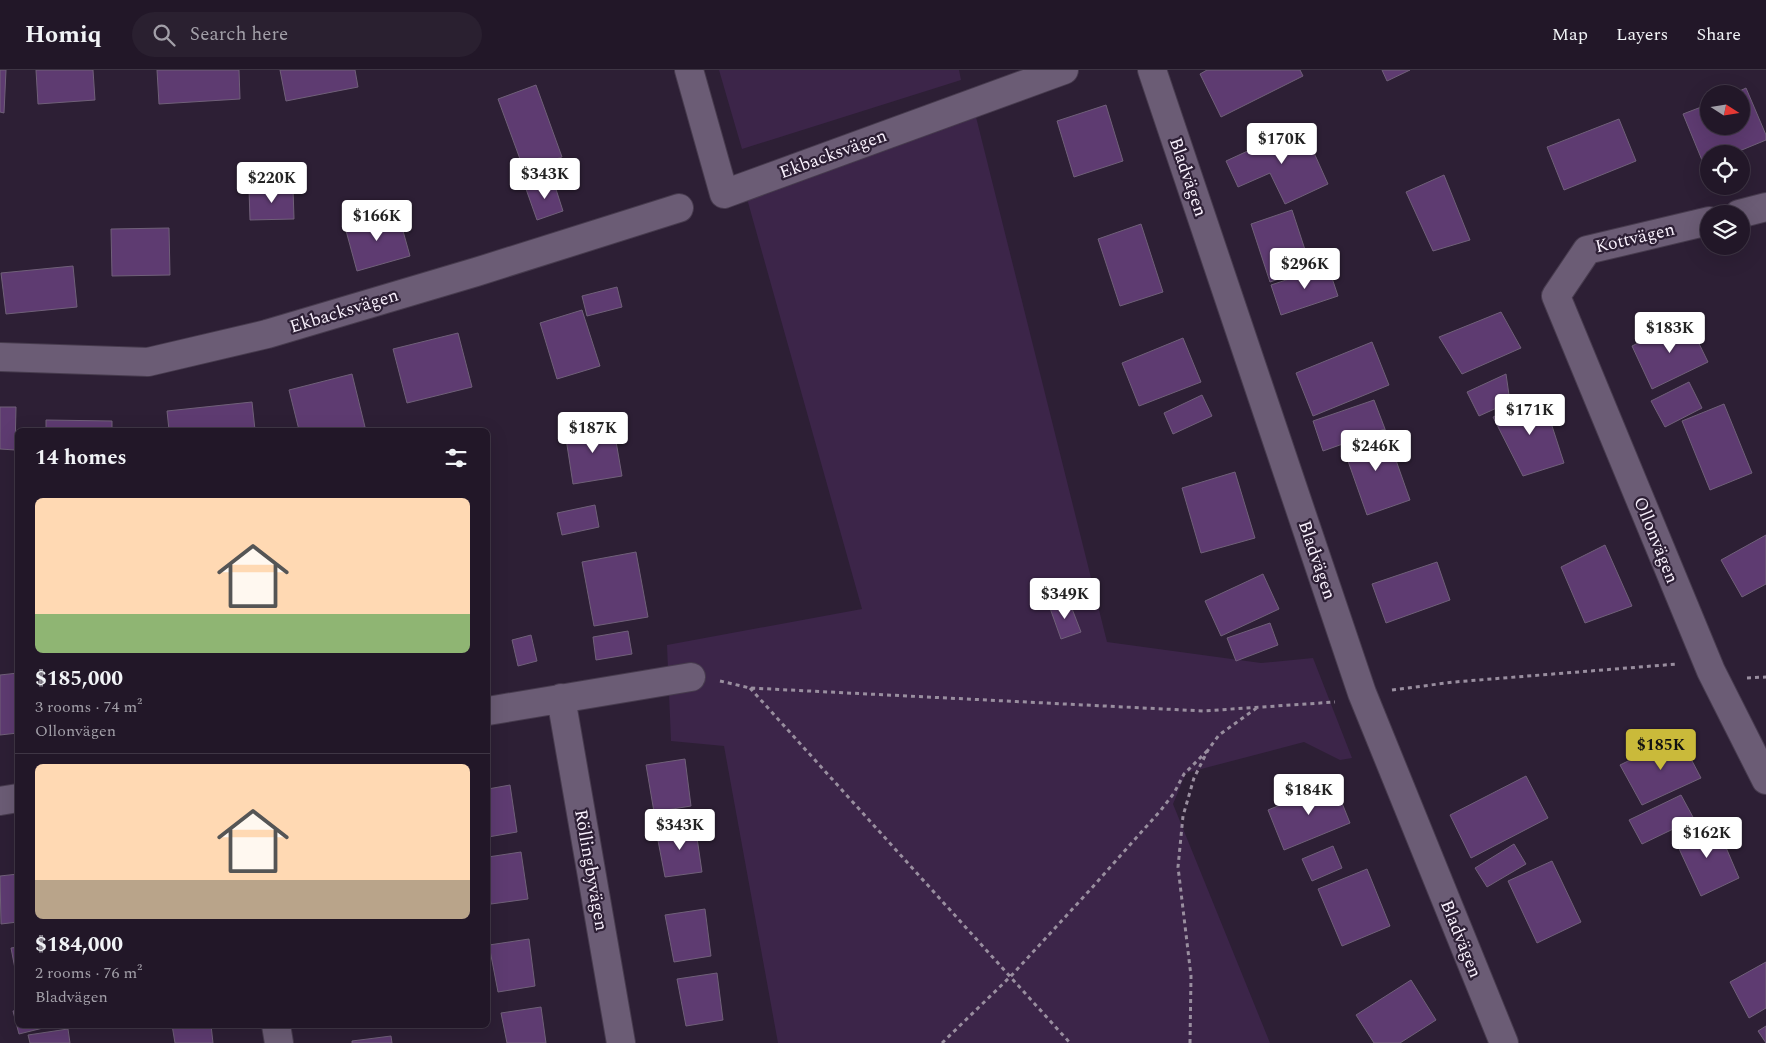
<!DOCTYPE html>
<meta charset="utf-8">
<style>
:root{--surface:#221728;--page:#2a2030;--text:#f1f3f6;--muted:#a29fa8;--line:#3f3645;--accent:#caba3a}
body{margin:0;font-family:Spectral,serif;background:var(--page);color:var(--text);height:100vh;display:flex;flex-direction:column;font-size:19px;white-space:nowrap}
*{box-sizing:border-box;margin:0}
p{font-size:16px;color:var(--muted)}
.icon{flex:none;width:28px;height:28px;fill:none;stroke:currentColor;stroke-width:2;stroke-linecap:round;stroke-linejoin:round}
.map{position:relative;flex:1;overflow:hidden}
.panel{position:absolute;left:15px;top:358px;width:475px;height:600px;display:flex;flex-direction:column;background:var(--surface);border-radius:8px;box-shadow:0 5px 20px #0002,0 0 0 1px var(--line)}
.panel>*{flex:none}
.needle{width:32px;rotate:102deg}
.controls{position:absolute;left:1700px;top:15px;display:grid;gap:10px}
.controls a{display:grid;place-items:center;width:50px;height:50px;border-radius:50%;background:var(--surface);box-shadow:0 5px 20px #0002,0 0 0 1px var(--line);font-size:25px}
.price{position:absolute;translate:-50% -42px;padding:0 11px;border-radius:5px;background:#fff;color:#222;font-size:16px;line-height:32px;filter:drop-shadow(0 1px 2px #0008)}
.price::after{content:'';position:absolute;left:50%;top:30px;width:15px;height:11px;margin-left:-8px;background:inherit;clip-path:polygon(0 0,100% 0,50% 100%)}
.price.on{background:var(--accent);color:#111}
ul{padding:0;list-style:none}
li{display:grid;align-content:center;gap:10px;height:265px;padding:0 20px}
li+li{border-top:1px solid var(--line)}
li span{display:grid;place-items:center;height:155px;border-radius:8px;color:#555}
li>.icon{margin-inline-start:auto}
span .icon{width:90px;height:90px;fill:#fffc;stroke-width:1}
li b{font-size:21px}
h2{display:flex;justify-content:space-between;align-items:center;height:60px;padding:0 20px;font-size:21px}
header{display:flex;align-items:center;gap:30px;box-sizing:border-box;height:70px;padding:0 25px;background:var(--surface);border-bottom:1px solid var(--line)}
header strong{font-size:24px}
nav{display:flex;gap:28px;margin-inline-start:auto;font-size:18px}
.search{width:350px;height:45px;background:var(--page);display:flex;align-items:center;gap:12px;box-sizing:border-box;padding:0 18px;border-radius:28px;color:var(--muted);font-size:19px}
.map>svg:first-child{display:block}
.green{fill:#3c2549}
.building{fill:#5e3b71;stroke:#706079}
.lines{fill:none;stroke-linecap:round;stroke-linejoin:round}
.minor-casing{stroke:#473b4e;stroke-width:30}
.path{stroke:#998e9f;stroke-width:3;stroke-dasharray:4 4;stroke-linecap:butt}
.minor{stroke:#6b5c75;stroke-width:28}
.labels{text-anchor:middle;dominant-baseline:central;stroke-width:4.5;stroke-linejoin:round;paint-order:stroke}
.street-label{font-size:18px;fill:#f9f1fd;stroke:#2d1f35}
</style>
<header>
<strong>Homiq</strong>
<div class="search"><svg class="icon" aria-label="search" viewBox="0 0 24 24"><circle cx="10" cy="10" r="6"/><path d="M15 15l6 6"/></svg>Search here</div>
<nav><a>Map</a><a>Layers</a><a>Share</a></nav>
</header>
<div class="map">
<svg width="1766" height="973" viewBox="0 0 1766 973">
<rect width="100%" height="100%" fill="#2d1f35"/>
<path class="green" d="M719 0H959L961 10 742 79Z
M976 47 1107 572 1261 593 1313 588 1352 688 1340 690 1304 672 1186 703 1173 734 1270 973H778L724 676 671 671 667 575 862 539 746 125Z"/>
<path class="building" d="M0 0H6L4 43 0 42Z
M36 0H93L95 30 38 34Z
M157 0H239L240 29 159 34Z
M280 0H355L358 17 286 31Z
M1207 0H1300L1303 6 1221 47 1200 4Z
M1382 0H1410L1387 11Z
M536 15 562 87 524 100 498 29Z
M1746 18 1766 65V70L1732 84H1709V93L1704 95 1683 44 1709 34V56H1741V24H1733Z
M1106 35 1123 91 1074 107 1057 51Z
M1619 49 1636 91 1564 120 1547 77Z
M1302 56 1328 114 1285 134 1270 103 1238 117 1226 91Z
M1444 105 1470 170 1433 181 1406 122Z
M553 110 563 141 537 150 526 119Z
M293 118 294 149 250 150 249 119Z
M1292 140 1311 198 1270 212 1251 154Z
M398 143 410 186 357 201 345 157Z
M1141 154 1163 222 1120 236 1098 169Z
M169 158 170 205 112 206 111 159Z
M73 196 77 237 6 244 1 203Z
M1328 196 1338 226 1281 245 1271 215Z
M617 217 622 237 587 246 582 226Z
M582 240 600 296 557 309 540 253Z
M1501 242 1521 278 1462 304 1439 267Z
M1687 249 1708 292 1652 319 1632 276Z
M458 263 472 317 407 333 393 279Z
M1183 268 1201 312 1139 336 1122 293Z
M1372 272 1389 315 1313 346 1296 303Z
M352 304 365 357 351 360H299L289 320Z
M1506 304 1510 332 1479 346 1467 322Z
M1689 312 1702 338 1665 357 1651 331Z
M1202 325 1212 346 1173 364 1164 343Z
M1542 325 1564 393 1523 406 1493 347Z
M1374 330 1385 359 1323 381 1313 351Z
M252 332 255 360H169L167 341Z
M1724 334 1752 403 1710 420 1682 351Z
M0 337H16L15 380 0 379Z
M46 350 112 351V360H46Z
M613 354 622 406 573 414 565 362Z
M1385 359 1410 430 1367 445 1342 374Z
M1235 402 1255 468 1201 483 1182 418Z
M595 435 599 457 562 465 557 443Z
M1766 465V514L1742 527 1721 490Z
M1605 475 1632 536 1585 553 1561 497Z
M636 482 648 547 594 556 582 492Z
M1437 492 1450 530 1386 553 1372 514Z
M1263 504 1279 539 1221 566 1205 531Z
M1069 531 1081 562 1061 569 1050 538Z
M1270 553 1278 575 1236 591 1227 568Z
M628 561 632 584 596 590 593 567Z
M531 565 537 591 518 596 512 570Z
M18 603V663L0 665V605Z
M1679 666 1701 708 1642 735 1620 695Z
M685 689 691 736 654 742 646 695Z
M1526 706 1548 748 1471 788 1450 745Z
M1334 713 1350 753 1284 780 1268 740Z
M510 715 517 762 488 767V719Z
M1681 725 1694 749 1642 774 1629 750Z
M695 754 702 802 665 807 656 760Z
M1716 754 1739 808 1701 826 1675 770Z
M1514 774 1526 794 1487 817 1475 798Z
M1333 776 1342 798 1312 811 1302 789Z
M521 782 528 829 491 834 488 816V787Z
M1552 791 1581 852 1537 873 1508 811Z
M1367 799 1390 856 1342 876 1318 819Z
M18 804V852L1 854 0 806Z
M705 839 711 886 674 892 665 845Z
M529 869 535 916 498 922 489 875Z
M18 877V914L11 878Z
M1766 892V938L1749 948 1730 912Z
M717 903 723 950 686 956 677 909Z
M1411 910 1436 950 1400 973H1374L1356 945Z
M541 937 546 973H507L501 943Z
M18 940V955H55L19 964 13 941Z
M172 955H211L213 973H175Z
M1766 956V973L1758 961Z
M68 959 70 973H30L28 965Z
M391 966 392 973H352V971Z"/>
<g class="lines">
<g class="minor-casing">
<path id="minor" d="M689 0 724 124 1064 0
M1152 0 1362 623 1504 973
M1739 144 1766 137
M1709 151 1587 180 1556 226 1711 601 1766 710
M0 287 148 292 267 264 476 202 679 138
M561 628 621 973
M488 641 691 607
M0 731 18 728
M276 955 279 973"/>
</g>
<path class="path" d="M1747 608 1766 607
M720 611 750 618 1203 641 1335 632
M750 618 1070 973
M1392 620 1454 612 1677 594
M942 973 1011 906 1089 821 1161 740 1174 723 1184 704 1208 680
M1190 973 1191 906 1178 797 1183 746 1194 708 1208 680 1219 665 1258 637"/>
<use href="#minor" class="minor"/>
</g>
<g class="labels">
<g class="street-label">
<text transform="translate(833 84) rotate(-20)">Ekbacksvägen</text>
<text transform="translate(1188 107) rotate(71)">Bladvägen</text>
<text transform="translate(1635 168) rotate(-13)">Kottvägen</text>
<text transform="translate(344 241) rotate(-17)">Ekbacksvägen</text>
<text transform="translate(1656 470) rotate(68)">Ollonvägen</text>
<text transform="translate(1317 490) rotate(71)">Bladvägen</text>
<text transform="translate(591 800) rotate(80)">Röllingbyvägen</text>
<text transform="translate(1461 869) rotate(68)">Bladvägen</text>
</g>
</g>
</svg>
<div class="controls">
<a><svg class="needle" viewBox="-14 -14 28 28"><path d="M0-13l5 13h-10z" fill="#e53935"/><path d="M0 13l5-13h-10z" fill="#a29fa8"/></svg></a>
<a><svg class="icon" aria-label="locate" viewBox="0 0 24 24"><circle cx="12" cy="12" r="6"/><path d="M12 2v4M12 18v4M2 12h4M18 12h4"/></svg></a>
<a><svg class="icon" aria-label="layers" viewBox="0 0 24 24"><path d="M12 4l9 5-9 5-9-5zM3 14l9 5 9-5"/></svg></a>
</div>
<b class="price" style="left:1282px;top:95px">$170K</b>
<b class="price" style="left:545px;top:130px">$343K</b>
<b class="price" style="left:272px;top:134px">$220K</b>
<b class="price" style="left:377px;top:172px">$166K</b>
<b class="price" style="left:1305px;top:220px">$296K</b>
<b class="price" style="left:1670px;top:284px">$183K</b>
<b class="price" style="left:1530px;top:366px">$171K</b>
<b class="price" style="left:593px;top:384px">$187K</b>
<b class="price" style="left:1376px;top:402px">$246K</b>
<b class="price" style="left:1065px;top:550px">$349K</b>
<b class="price on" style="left:1661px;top:701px">$185K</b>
<b class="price" style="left:1309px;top:746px">$184K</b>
<b class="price" style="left:680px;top:781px">$343K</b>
<b class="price" style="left:1707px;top:789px">$162K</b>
<section class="panel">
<h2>14 homes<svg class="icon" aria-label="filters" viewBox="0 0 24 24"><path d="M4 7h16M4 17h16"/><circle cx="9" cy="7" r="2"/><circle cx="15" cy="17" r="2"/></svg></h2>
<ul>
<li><span style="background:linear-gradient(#ffd9b3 75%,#8fb573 0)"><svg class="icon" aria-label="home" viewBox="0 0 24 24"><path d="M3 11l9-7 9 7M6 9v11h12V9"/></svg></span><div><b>$185,000</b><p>3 rooms · 74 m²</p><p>Ollonvägen</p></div></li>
<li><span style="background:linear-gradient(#ffd9b3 75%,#b9a48a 0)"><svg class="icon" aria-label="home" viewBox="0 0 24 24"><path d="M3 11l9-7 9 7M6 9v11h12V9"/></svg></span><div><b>$184,000</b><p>2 rooms · 76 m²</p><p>Bladvägen</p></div></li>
</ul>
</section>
</div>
